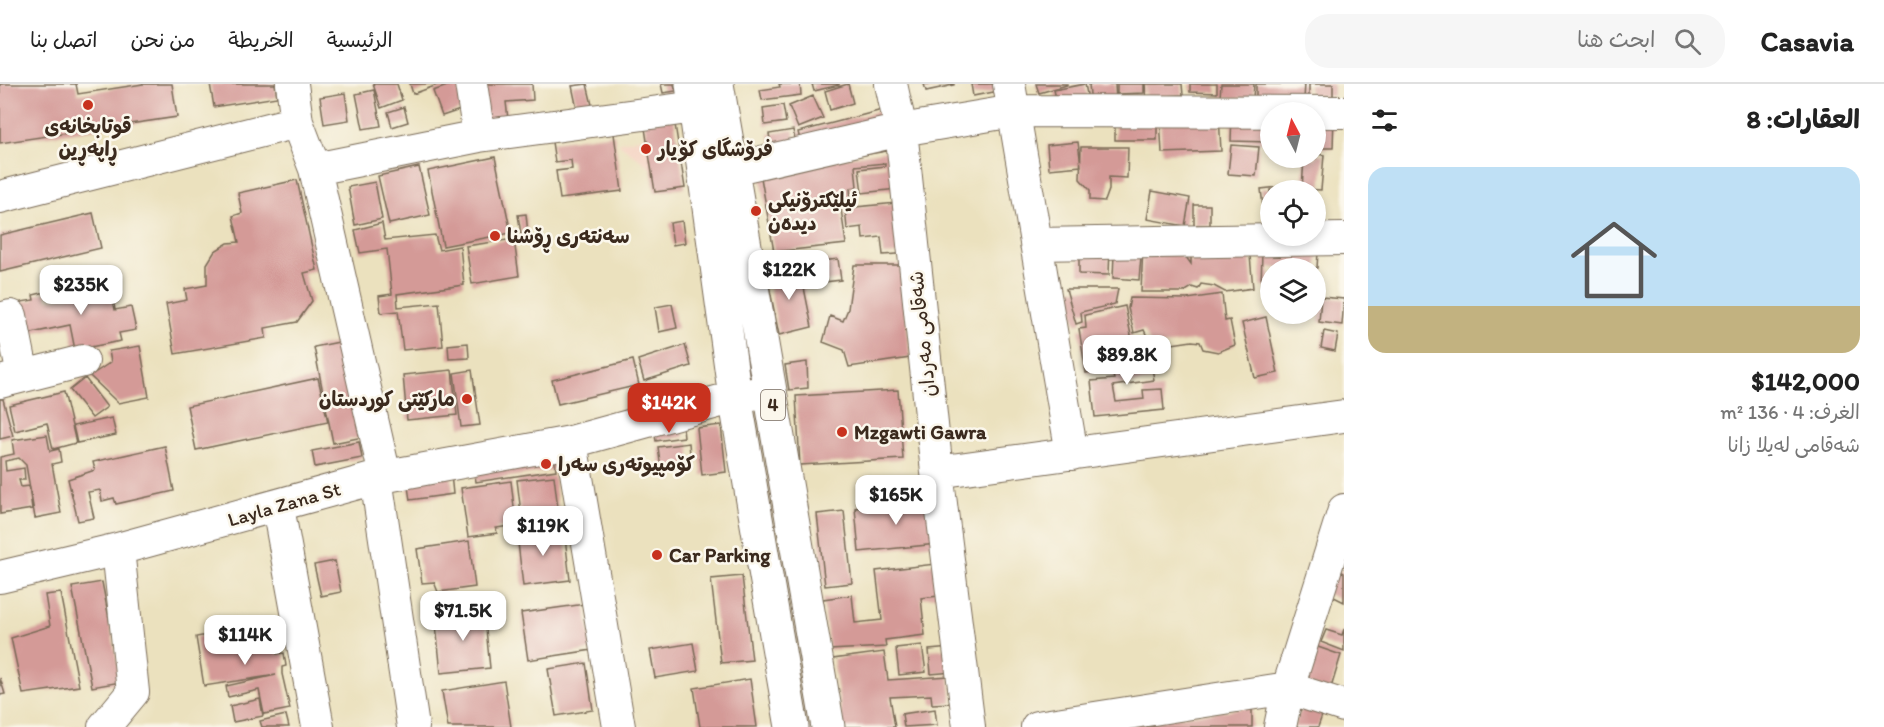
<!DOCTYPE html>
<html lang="ar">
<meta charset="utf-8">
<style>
:root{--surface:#fff;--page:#f6f6f6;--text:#222;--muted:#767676;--line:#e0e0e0;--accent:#c8321e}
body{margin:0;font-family:Itim,"Playpen Sans Arabic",sans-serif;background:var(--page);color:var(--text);direction:rtl;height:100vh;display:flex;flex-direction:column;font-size:22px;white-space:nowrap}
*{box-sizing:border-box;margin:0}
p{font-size:20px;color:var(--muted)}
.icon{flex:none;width:33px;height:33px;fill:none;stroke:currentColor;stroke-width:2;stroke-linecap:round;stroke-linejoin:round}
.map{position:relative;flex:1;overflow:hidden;direction:ltr}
.sheet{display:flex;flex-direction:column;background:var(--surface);width:540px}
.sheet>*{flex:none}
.needle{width:39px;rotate:353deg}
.fabs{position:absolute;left:1260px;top:18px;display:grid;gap:12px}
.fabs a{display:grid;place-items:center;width:66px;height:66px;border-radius:50%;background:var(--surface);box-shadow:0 3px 9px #0003;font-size:30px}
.price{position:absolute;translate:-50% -51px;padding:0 14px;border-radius:12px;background:#fff;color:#222;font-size:20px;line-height:39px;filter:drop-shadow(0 2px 3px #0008)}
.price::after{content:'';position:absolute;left:50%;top:36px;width:18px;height:14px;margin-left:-9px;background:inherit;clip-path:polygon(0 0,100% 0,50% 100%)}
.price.on{background:var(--accent);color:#fff}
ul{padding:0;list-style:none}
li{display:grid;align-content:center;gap:12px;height:318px;padding:0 24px}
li+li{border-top:2px solid var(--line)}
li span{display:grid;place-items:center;height:186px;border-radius:18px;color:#555}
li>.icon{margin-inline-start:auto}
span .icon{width:108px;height:108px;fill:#fffc;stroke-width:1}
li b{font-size:26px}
h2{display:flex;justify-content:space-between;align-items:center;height:72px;padding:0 24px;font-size:26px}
header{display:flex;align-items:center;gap:36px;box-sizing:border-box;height:84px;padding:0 30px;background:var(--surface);border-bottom:2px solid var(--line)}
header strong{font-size:28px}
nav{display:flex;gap:33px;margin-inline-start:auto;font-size:21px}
.search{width:420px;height:54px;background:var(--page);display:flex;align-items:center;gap:15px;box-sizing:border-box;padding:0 21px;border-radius:24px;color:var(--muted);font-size:22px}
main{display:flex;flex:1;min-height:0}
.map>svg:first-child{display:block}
.built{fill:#f5d3c2}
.building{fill:#d49a97}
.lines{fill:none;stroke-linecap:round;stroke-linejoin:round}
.minor-casing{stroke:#796a56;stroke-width:34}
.highway-casing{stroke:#796a56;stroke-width:35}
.minor{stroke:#fff;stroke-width:32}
.highway{stroke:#fff;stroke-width:33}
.poi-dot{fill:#c8321e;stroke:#fbf7ec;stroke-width:2}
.labels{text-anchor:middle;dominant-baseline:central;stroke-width:5;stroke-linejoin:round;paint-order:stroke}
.shield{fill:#fbf7ec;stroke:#75685c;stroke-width:1.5}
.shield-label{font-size:18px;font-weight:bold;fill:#3b2a1e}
.poi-label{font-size:20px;font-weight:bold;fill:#3b2a1e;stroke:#fbf7ec;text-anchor:start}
.street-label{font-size:20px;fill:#3b2a1e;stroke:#fbf7ec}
</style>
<header>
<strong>Casavia</strong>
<div class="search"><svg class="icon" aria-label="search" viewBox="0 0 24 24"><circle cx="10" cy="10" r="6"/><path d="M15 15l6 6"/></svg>ابحث هنا</div>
<nav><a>الرئيسية</a><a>الخريطة</a><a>من نحن</a><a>اتصل بنا</a></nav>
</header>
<main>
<section class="sheet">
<h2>العقارات: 8<svg class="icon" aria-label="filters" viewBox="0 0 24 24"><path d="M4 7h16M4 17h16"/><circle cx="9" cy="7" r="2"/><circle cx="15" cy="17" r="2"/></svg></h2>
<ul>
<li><span style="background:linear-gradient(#bfe0f5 75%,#c2b280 0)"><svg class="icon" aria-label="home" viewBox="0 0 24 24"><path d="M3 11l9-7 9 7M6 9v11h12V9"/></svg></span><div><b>$142,000</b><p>الغرف: 4 · 136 m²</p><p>شەقامی لەیلا زانا</p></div></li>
</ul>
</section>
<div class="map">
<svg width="1344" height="643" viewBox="0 0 1344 643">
<rect width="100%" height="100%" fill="#fbf7ec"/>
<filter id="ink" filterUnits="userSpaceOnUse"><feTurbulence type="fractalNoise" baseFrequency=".0167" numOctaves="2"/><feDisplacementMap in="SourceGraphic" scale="12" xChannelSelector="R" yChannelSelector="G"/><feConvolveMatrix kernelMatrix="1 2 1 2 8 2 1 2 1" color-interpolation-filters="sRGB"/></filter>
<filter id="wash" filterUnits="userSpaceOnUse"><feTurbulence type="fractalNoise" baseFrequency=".008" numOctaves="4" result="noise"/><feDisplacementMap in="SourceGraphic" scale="24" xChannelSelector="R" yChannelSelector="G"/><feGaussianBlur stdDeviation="1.35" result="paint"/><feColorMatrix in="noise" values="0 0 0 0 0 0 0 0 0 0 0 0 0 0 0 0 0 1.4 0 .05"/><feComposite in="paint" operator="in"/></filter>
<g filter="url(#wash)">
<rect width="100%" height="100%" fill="#ebe1be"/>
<path class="built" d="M667 47 664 94 618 59Z"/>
<g id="blocks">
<path class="building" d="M0 0H76L78 10 143 0H172L177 33 0 59Z
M210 0H275L277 13 214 23Z
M373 0H397L402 16 381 24Z
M410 0H440L413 10Z
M453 0H458L466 24 442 32 433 7Z
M478 0H532L533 16 506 18 508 35 482 38Z
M587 0 592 21 577 25 572 2Z
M661 0H674L676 7 663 9Z
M779 0H800L801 11 762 16 760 6 780 3Z
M812 0H839V1L814 7Z
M848 0 853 19 830 26 825 7Z
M924 0H954V1L926 7Z
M971 0H1008L1009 5 973 12Z
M1036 0H1067V1L1039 9Z
M1085 0 1088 15 1058 22 1054 6Z
M1089 0H1115L1116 19 1091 21Z
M1117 0H1144V9L1117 10Z
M1145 0H1182L1183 11 1146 13Z
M1190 0H1217V9L1190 8Z
M1221 0H1254L1253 15 1220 13Z
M1256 0H1305L1304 15 1256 13Z
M1309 0H1333V12H1309Z
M374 6 381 42 363 45 356 10Z
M345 9 349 36 324 40 320 13Z
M813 12 823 34 798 44 789 22Z
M783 21 786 38 765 41 763 24Z
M404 23 408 38 392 43 388 28Z
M890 24 895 44 803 68 798 48Z
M1232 30 1270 31V58L1231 57Z
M1219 31 1221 67 1162 69 1160 34Z
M1316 32H1334L1333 64H1316Z
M674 34 685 104 655 108 644 38Z
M1115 36H1157V56H1115Z
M793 46 797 65 773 70 769 50Z
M614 50 622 107 560 115 556 87 572 85 571 76 555 78 552 58Z
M1078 58 1081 82 1049 85 1047 61Z
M1231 61 1259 63 1256 92 1228 90Z
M1081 63H1128L1127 94 1109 93V106L1105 117 1090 116V106L1080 95Z
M899 65 906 104 862 109 859 85 885 82V79L855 82 857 103 850 104 851 117 840 118 846 160 774 168 760 88Z
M1316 70 1324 71 1321 106 1302 105 1304 74H1316Z
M495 73 511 149 443 162 428 87Z
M419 83 430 131 389 140 378 92Z
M297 96 317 186 304 189 312 217 297 238 265 244 266 254 175 270 166 220 187 216 185 205 207 201V180L215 167 228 159 239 158 233 132 242 129 238 109Z
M375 98 382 135 355 141 348 103Z
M1289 102 1290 106H1270V141H1265L1261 105Z
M1152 107 1190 114 1185 142 1147 135Z
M907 118 912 169 883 171 881 153 863 155 862 143 847 145 845 124Z
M1194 121H1210V141H1194Z
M93 129 101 164 0 188V151Z
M526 130 528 150H521L518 131Z
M682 137 685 159 673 161 670 139Z
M382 139 385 156 435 151 439 166 460 162 464 201 397 210 398 223 439 219 443 262 403 266 398 227 381 229 379 212 392 210 387 165 360 169 355 146Z
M514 155 519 192 472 200 466 162Z
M1079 161 1110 162 1109 191 1079 190Z
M1143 162 1186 173 1191 180V173L1250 172 1253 204 1225 208 1214 202 1201 200 1198 205 1192 203 1184 208H1141Z
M1262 167 1318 168 1317 184H1270V203H1261Z
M1114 170 1141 172 1139 196 1113 194Z
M838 175 841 196 808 200 805 179Z
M854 181H902L910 274 849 283 844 266 823 258 830 232 843 237 848 225Z
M800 184 812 243 779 251 767 191Z
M109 195 115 226 131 223 136 246 119 249 121 257 75 266 70 241 27 250 21 218 34 216 33 211 46 208 48 216 85 209 83 200Z
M1066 205H1118L1115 220 1081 228 1082 238 1076 240Z
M1222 210 1225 237 1230 236 1235 261 1218 268 1203 265 1200 258 1192 257 1152 263 1144 246 1134 249 1128 224 1130 214 1187 215Z
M1321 213 1344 215 1342 241 1319 238Z
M672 220 677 244 659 248 655 223Z
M1125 222 1133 261 1108 267V271L1104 272 1107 286 1086 289 1079 245 1086 244 1085 231Z
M1266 233 1278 289 1255 294 1242 239Z
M1324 247 1338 250 1335 267 1321 264Z
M349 256 368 352 333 359 314 263Z
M468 259 469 274 449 275 448 261Z
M685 261 691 282 644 297 638 276Z
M140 262 149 313 118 319 90 292 111 278 109 267Z
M1149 265 1154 296 1113 302 1116 318 1144 315 1143 306 1162 305 1164 326 1095 333 1091 297 1114 295 1108 271Z
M633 276 639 301 558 320 552 296Z
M807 278 808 304 789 306 785 281Z
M452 286 457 331 407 336 403 291Z
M472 286 480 341 461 343 454 289Z
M85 294 107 323 92 334 70 306Z
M318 294 328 338 196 366 187 322Z
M898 306 903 375 800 381 796 312Z
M64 308 76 359 53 365 47 339 15 347 9 321Z
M0 315H3L13 352 0 355Z
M112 334 116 351 77 359 73 342Z
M721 341 726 388 702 391 697 344Z
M683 343 684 353 656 357 654 346Z
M47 351 50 367 59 365 61 378 52 380 61 429 35 434 26 381 19 374 5 377 6 387 24 384 25 396H19L21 403 29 402 32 425 0 430V373L14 370 12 356Z
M359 358 362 374 315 383 312 367Z
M689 359 691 381 661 385 658 363Z
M165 362 174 407 116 420 114 414 102 417 100 406 88 408 94 434 78 437 68 395 95 386 93 378Z
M554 371 556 386 476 398 474 383Z
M451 390 453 410 410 416 407 396Z
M554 392 558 425 521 429 517 396Z
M511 397 516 441 496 444 497 449 468 453 461 404Z
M933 416 937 460 859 468 855 424Z
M844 427 852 499 825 502 817 430Z
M564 445 570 496 523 502 517 450Z
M469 457 475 503 438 508 434 498 422 499 417 465Z
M335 477 341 508 321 512 314 481Z
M935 480 939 512 921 514 925 551 885 556 886 563 829 566 823 515 852 511 855 539 882 536 876 487Z
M1337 485 1344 489V518L1326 509Z
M742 492 752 576 721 579 711 495Z
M102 498 121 598 92 603 72 503Z
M61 509 79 602 23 610 11 554 50 542 45 511Z
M585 520 592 566 528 576 521 529Z
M484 526 490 584 441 589 435 531Z
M257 542 259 555 268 553 269 559 276 558 277 570 284 569 286 582 282 583V590L290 625 264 630 259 606 228 613 226 602 276 591 204 602 196 553Z
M1344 545V567L1321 558 1326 546 1342 551Z
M693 559 698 587 655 594 650 566Z
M922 561 926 588 899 591 896 564Z
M1315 562 1341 571 1330 607 1303 598Z
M951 564 953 588 931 590 929 566Z
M884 568 888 596 949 592 952 619 932 620 931 611 890 613 895 643H843L833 575Z
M586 579 593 626 556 632 548 585Z
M0 594 5 610 0 611Z
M750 595 757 643H700L694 604Z
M504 597 511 643H448L442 607Z
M260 615 263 632 233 638 230 622Z
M1304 615 1325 623 1318 643H1294Z
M1252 623V643H1102Z
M935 625 937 641 904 643 902 630Z
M286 631 289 643H262L260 637Z"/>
</g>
</g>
<g filter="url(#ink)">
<use href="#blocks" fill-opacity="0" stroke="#796a56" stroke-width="1.5"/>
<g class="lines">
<g class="minor-casing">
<path id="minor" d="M292 0 297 38 315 85 385 392
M471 0 479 52
M891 0 901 46 937 388 969 643
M1009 0 1072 370
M315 85 479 52 696 23
M732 85 901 46 1014 27 1344 28
M0 113 297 38
M1036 160 1344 155
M0 235 11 232 23 292
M0 298 83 277
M571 358 619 643
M937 388 1344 332
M376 394 413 643
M278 423 318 643
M0 493 118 465 376 394 571 358 735 313 770 307
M104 643 133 608 118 465
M1037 643 1288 604 1344 622
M1280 643 1288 604 1344 426"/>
</g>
<g class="highway-casing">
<path id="highway" d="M692 0 735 313 792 643
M717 0 828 643"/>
</g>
<use href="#minor" class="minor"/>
<use href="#highway" class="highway"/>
</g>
</g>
<g class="poi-dot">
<circle cx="88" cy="21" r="6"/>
<circle cx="646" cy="65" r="6"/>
<circle cx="756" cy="127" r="6"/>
<circle cx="495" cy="152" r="6"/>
<circle cx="467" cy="315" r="6"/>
<circle cx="842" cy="348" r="6"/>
<circle cx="546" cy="380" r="6"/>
<circle cx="657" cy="471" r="6"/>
</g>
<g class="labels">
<rect class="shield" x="761" y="306" width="24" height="30" rx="4.5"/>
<g class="shield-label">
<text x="773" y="321">4</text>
</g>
<g class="poi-label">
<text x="88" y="42" text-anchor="middle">قوتابخانەی<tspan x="88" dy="23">ڕاپەڕین</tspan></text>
<text x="658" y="65">فرۆشگای کۆیار</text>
<text x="768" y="116">ئیلێکترۆنیکی<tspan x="768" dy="23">دیدەن</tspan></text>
<text x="507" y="152">سەنتەری ڕۆشنا</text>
<text x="455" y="315" text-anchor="end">مارکێتی کوردستان</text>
<text x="854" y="348">Mzgawti Gawra</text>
<text x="558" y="380">کۆمپیوتەری سەرا</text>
<text x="669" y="471">Car Parking</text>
</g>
<g class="street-label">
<text transform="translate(922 250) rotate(-96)">شەقامی مەردان</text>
<text transform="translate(284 420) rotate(-16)">Layla Zana St</text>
</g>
</g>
</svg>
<div class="fabs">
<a><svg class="needle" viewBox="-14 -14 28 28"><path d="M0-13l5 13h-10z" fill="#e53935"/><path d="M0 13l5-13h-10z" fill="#767676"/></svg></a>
<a><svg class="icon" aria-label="locate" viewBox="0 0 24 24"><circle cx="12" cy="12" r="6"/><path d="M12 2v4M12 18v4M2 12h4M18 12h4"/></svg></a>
<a><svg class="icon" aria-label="layers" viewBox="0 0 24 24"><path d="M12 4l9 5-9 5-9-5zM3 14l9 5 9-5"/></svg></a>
</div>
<b class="price" style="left:789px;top:217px">$122K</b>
<b class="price" style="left:81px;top:232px">$235K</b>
<b class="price" style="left:1127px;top:302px">$89.8K</b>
<b class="price on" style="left:669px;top:350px">$142K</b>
<b class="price" style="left:896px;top:442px">$165K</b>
<b class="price" style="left:543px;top:473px">$119K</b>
<b class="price" style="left:463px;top:558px">$71.5K</b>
<b class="price" style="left:245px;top:582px">$114K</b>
</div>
</main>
